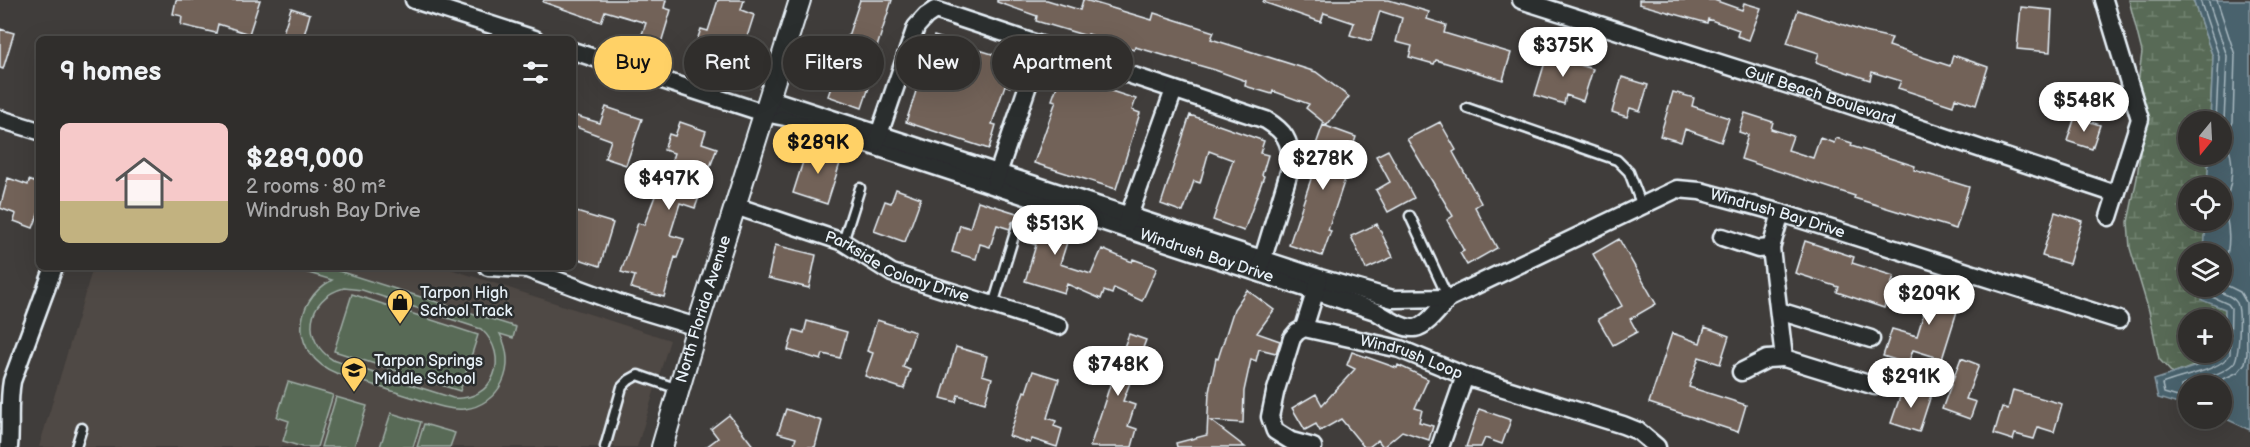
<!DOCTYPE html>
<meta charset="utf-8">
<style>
:root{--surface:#302e2c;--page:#383634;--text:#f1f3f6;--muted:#a8a8a9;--line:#4b4a48;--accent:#ffd166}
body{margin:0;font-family:"Balsamiq Sans",sans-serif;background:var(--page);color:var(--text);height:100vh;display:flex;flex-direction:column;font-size:22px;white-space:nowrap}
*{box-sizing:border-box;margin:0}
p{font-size:20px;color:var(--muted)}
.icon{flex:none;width:33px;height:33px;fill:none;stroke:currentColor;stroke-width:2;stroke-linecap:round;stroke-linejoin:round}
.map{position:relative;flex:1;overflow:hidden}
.sheet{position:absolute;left:36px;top:36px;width:540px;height:234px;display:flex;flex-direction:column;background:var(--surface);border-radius:9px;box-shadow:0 6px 24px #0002,0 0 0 2px var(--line)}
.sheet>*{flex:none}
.guide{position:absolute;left:594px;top:36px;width:570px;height:54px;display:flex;gap:12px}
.needle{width:39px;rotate:198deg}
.tools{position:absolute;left:2178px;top:111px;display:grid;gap:12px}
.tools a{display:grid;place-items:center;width:54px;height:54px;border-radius:50%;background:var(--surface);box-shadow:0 6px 24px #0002,0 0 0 2px var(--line);font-size:30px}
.price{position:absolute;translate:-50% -51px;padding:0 14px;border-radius:21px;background:#fff;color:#222;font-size:20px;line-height:39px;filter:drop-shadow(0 2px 3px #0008)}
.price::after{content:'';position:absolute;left:50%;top:36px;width:18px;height:14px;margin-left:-9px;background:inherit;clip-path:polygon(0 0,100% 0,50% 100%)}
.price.current{background:var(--accent);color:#111}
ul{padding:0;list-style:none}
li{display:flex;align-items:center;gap:18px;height:150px;padding:0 24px}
li span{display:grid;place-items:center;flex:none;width:168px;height:120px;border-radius:9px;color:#555}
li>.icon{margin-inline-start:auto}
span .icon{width:72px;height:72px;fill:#fffc;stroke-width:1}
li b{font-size:26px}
h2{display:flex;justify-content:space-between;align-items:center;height:72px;padding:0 24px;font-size:26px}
.pill{padding:0 21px;border-radius:27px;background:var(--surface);box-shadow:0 6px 24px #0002,0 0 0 2px var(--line);font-size:21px;line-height:54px}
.pill.current{background:var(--accent);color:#111}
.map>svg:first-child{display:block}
.built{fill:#4f4844}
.green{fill:#586b56;stroke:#a0aea7;stroke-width:1.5;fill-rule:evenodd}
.wetland{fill:url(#wetland-marsh);stroke:#a0aea7;stroke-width:1.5;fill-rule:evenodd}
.water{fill:#48626d;stroke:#889ba5;stroke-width:1.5}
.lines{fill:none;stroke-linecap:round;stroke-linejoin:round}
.shore{stroke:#a8b8c0;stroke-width:1.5}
.building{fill:#726259;stroke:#e8f1f8;stroke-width:1.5}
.service-casing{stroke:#e8f1f8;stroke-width:13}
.minor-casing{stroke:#e8f1f8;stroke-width:21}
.tertiary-casing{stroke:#e8f1f8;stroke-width:24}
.service{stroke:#2a2d2e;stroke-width:8}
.minor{stroke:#2a2d2e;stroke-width:16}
.tertiary{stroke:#2a2d2e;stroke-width:20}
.labels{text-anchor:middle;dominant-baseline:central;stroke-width:5;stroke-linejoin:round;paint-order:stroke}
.street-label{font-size:16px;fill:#e8f1f8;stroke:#2a2d2e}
.poi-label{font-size:16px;fill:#e8f1f8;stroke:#2a2d2e;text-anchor:start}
</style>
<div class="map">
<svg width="2250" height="447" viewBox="0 0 2250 447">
<defs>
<pattern id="wetland-marsh" width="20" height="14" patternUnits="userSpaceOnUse" patternTransform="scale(1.5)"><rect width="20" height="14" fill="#586b56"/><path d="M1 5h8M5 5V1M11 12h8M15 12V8" fill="none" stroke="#70816f"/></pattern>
</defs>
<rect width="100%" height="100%" fill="#403d3b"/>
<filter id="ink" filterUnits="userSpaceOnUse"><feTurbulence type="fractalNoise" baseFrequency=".0167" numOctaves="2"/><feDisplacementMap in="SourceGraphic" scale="12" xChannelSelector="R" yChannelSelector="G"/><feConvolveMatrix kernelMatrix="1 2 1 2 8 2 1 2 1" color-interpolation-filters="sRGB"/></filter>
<g filter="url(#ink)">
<path class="built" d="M93 267H444L670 340 637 447H39Z"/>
<path class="green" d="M306 267H326L516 327 513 338 500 334C508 349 510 367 502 383 495 397 481 407 465 409 447 411 428 402 411 397 386 389 361 381 336 373 291 355 291 302 332 280L305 272ZM344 288 362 290 481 329C511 356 494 402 453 398L333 360C301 340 306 298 344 288Z
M352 294 478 335 460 391 334 351Z
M288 382 333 395 317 447H302L283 441 289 421 277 417Z
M336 397 367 406 354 447H321Z
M391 413 421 422 413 447H380Z
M424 424 455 433 450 447H417Z"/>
<path class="wetland" d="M2129 0H2193L2213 57 2210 121 2188 122V154L2209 155 2207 187 2188 188V220L2206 221 2204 253 2188 254V286L2203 287V300L2225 309V354L2173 374 2159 359 2149 311 2130 248 2128 222 2137 178 2142 138 2138 84 2142 52ZM2188 320H2222V352H2188Z"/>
<path class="water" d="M2193 0H2250V430L2222 417V386H2188V407L2158 398 2154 380 2212 361 2225 353V309L2202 300 2203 287 2222 286V254L2204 253 2206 221 2222 220V188L2207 187 2209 155 2222 154V122L2210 121 2213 57Z"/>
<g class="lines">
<path class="shore" d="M2200 0 2219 56 2216 122
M2208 0 2227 56 2224 121 2222 128
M2217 0 2235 55 2233 122 2225 139C2235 157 2234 188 2222 205 2230 221 2232 251 2222 267
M2209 386 2238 372 2245 363 2247 354 2246 302 2240 292 2226 285 2222 275
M2188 393 2181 390V386C2198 379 2220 376 2233 364 2240 358 2241 311 2237 303 2233 296 2224 294 2217 291L2216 286
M2188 400 2164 393 2162 384C2179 376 2221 371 2230 354L2231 308 2228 304 2210 296 2209 286"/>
</g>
<path class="building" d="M176 0H260L249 34 218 24 216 33 181 25 182 16 173 14Z
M544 0H666L664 8 671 10 661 43 641 37 646 23 605 11 601 22 543 2Z
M718 0H744L741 10 754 15 739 62 727 58 723 72 690 60 701 29 708 31Z
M860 0H892L876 50 881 52 862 108 828 96Z
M997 0H1047L1080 10 1083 0H1085L1152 20 1154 13 1214 32 1211 39 1316 72 1349 97 1327 125 1306 108 1309 104 1273 91 1272 94 1245 86 1246 81 1215 70 1135 47 1134 50 1088 34 1087 36 1036 21 1037 16 997 2Z
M1264 0H1389L1429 12 1427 19 1446 25 1444 33 1511 53 1503 80 1436 60 1434 64 1409 57 1412 46 1396 42 1402 18 1380 11 1371 41 1350 35 1354 23 1324 13 1321 22 1263 2Z
M1639 0H1714L1742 10 1744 3 1761 8 1749 40 1737 36 1739 30 1708 19 1707 23 1639 4Z
M2021 7 2052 10 2050 52 2017 49Z
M291 8 310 14 303 39H281Z
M1798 10 1865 32 1892 38 1889 46 1950 66 1953 55 1988 67 1976 105 1955 98 1953 106 1898 88 1901 81 1872 72 1870 80 1816 62 1819 53 1787 43Z
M0 29 14 33 3 69 0 68Z
M934 36 1018 62 1010 87 1005 85 992 124 996 125 989 149 906 122Z
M1549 49 1572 56 1570 62 1593 69 1583 101 1566 95 1564 104 1535 95Z
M1061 75 1136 99 1132 110 1140 113 1116 189 1034 163 1056 101 1052 100Z
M1622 77 1648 85 1640 111 1630 108 1627 117 1612 112Z
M1673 92 1694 98 1692 106 1729 118 1721 142 1685 129 1681 142 1660 136Z
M606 107 642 119 626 165 605 158 611 140 573 126V115L600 123Z
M1745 113 1773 122 1771 129 1793 136 1788 150 1813 158 1820 138 1834 143 1836 138 1852 143 1851 146 1915 166 1914 170 1969 187 1956 229 1854 198 1855 196 1741 159 1748 135 1739 132Z
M1190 115 1264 141 1260 153 1268 155 1262 175 1264 176 1244 231 1213 220 1233 160 1209 151 1200 183 1194 181 1183 212 1161 204Z
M2075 117 2100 125 2092 149 2067 141Z
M680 122 706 131 702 143 717 148 695 208 680 203 670 235 684 239 677 258 675 257 664 297 631 288 635 276 621 272 638 223 644 225 660 183 664 185 674 153 664 150 669 134 675 136Z
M1440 122 1456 150 1453 152 1481 203 1475 207 1497 248 1467 265 1460 253 1464 251 1447 220 1453 216 1407 139Z
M1323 125 1356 137 1344 173 1348 170 1328 230 1331 231 1322 256 1289 245 1320 152 1314 150Z
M808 146 842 157 827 204 793 193Z
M1388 150 1414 198 1388 212 1376 190 1390 182 1376 156Z
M8 178 28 185 29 180 39 184V212L33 228 14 221 16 214 0 208Z
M896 189 921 198 905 242 874 231 885 201 891 203Z
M978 201 1071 230 1060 264 1091 274 1102 249 1132 262 1133 259 1157 268 1142 301 1114 288 1112 294 1104 291 1101 299 1067 284 1064 293 1025 281 1036 245 1025 241 1028 234 1022 232 1023 224 1018 220 1012 222 1010 229 997 225 990 247 980 244 976 259 952 252 960 225 970 228Z
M573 211 613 223 600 266 573 257Z
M2055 212 2082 221 2069 264 2042 256Z
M1377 224 1393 257 1366 269 1351 236Z
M1619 239 1656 304 1630 319 1637 332 1613 345 1598 319 1622 306 1593 254Z
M1805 241 1854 257 1852 263 1894 276 1884 308 1837 292 1839 287 1795 273Z
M775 245 816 255 809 288 768 278Z
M1934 280 1964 289 1942 359 1913 350 1908 364 1883 356 1892 329 1917 336Z
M1247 290 1274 310 1257 333 1280 341 1276 353 1259 349 1256 361 1251 359 1244 391 1243 423 1211 421 1245 447H1177L1176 443 1207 435 1209 392 1216 358 1218 359 1234 309Z
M877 320 915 332 903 367 910 370 904 389 865 376 873 353 867 351Z
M807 321 847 332 840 358 823 354 821 360 788 350 794 330 804 333Z
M1705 327 1729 336 1720 364 1699 357 1689 387 1746 405 1738 432 1649 403 1672 333 1700 343Z
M1129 334 1146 340 1123 401 1135 405 1128 426 1137 429 1132 447H1090L1113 376 1099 370 1107 349 1121 355Z
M956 347 987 356 982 375 992 378 985 403 958 395 956 402 941 398Z
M1352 352 1397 368 1398 365 1428 379 1415 408 1422 410 1419 422 1433 426 1429 440 1402 431 1383 447 1378 440 1369 447H1364L1341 419 1320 431 1316 424 1305 430 1292 408 1316 394 1322 405 1355 369 1347 365Z
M1961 358 1979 365 1966 399 1976 402 1970 419 1942 409Z
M1033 371 1059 379 1047 418 1056 421 1054 426 1062 429 1057 447 1032 439 1030 443 1009 436 1024 391 1026 392Z
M1904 385 1931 395 1919 432 1891 423Z
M2013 390 2062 404 2054 432 2038 427 2034 439 2015 434 2013 440 1994 434 2002 407 2008 409Z
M786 409 822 421 815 447H793L796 438 778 433Z
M1479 409 1511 420 1502 444 1485 438 1481 447H1466Z
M729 415 734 421 754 447H706L718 438 711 429Z"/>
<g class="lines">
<g class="service-casing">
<path id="service" d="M1467 108 1617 160 1629 172 1642 206
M1410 216 1448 298
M843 242 860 188
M993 305 1017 226
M76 447 82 428
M605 447 622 387 629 380 638 375 678 389"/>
</g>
<g class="minor-casing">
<g id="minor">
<path d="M414 0 535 39"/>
<path id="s1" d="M1521 0 1814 93 2116 194"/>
<path d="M2104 0 2140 119 2109 217"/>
<path id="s2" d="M573 51 764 113 785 117 1375 311C1417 337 1418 334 1449 298L1677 189 1700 191 1781 213 2119 320"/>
<path d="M764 113 780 102 1320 278 1393 299 1449 298"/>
<path d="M0 119 39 131"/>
<path d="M876 143 916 27 926 16 935 10 1266 120C1285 132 1289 139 1292 162L1260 268"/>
<path d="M995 182 1041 47"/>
<path id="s3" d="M735 206 843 242 892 273 1059 326"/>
<path d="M1781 213 1771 248 1784 358 1875 386"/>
<path d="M1126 224 1174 90"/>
<path d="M1722 237 1758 249 1771 248"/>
<path d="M488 267 527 269 624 305 697 327"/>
<path d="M1779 311 1871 339"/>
<path d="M1304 328 1319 280"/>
<path d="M1741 372 1767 359 1784 358"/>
<path d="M9 447C11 425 8 403 12 381L54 267"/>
<path id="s4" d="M1313 447 1291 441 1275 431 1270 417 1275 393 1292 338 1297 332 1304 328 1400 349 1465 376 1623 425 1638 431 1657 447"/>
<path d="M1440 447 1465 376"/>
</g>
</g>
<g class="tertiary-casing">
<g id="tertiary">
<path id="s5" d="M662 447 697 327 800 0"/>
</g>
</g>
<use href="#service" class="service"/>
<use href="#minor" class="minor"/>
<use href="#tertiary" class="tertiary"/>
</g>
</g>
<defs>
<g id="shop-pin" transform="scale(1.35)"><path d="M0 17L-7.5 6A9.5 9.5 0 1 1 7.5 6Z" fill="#ffd166" stroke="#2a2d2e"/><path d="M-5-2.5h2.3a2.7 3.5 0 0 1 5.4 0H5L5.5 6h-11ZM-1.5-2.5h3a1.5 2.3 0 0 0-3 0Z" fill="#111"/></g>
<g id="school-pin" transform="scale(1.35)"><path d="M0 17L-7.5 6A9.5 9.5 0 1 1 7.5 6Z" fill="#ffd166" stroke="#2a2d2e"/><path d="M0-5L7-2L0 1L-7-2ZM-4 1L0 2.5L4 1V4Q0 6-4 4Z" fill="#111"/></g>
</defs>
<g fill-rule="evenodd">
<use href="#shop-pin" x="400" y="302"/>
<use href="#school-pin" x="354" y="370"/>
</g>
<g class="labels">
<g class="street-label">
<text stroke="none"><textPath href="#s1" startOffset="314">Gulf Beach Boulevard</textPath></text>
<text stroke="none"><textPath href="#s2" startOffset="1290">Windrush Bay Drive</textPath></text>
<text stroke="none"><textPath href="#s2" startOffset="666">Windrush Bay Drive</textPath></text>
<text stroke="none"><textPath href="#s3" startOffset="174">Parkside Colony Drive</textPath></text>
<text stroke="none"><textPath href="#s5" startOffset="144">North Florida Avenue</textPath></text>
<text stroke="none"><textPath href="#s4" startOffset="266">Windrush Loop</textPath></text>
</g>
<g class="poi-label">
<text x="420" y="293">Tarpon High<tspan x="420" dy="18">School Track</tspan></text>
<text x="374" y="361">Tarpon Springs<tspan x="374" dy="18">Middle School</tspan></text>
</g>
</g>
</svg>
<div class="tools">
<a><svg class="needle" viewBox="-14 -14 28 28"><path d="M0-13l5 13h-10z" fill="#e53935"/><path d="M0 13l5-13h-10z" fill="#a8a8a9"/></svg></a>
<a><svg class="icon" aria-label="locate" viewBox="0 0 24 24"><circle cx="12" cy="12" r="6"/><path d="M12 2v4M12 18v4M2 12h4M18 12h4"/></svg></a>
<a><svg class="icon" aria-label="layers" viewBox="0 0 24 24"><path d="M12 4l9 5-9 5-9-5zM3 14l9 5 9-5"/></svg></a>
<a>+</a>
<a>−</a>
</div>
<b class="price" style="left:1563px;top:78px">$375K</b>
<b class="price" style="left:2084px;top:133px">$548K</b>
<b class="price current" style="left:818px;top:175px">$289K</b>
<b class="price" style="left:1323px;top:191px">$278K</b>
<b class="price" style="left:669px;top:211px">$497K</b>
<b class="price" style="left:1055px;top:256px">$513K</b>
<b class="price" style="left:1929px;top:326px">$209K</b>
<b class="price" style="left:1118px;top:397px">$748K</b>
<b class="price" style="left:1911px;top:409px">$291K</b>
<div class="guide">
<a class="pill current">Buy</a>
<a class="pill">Rent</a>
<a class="pill">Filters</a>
<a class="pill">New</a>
<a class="pill">Apartment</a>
</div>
<section class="sheet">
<h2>9 homes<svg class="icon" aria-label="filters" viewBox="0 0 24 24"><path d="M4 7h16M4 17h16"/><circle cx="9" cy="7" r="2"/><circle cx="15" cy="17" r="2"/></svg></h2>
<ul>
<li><span style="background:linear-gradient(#f6c9c9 65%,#c2b280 0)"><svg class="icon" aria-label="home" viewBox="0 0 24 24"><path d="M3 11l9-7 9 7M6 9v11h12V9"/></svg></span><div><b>$289,000</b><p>2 rooms · 80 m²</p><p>Windrush Bay Drive</p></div></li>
</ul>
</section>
</div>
